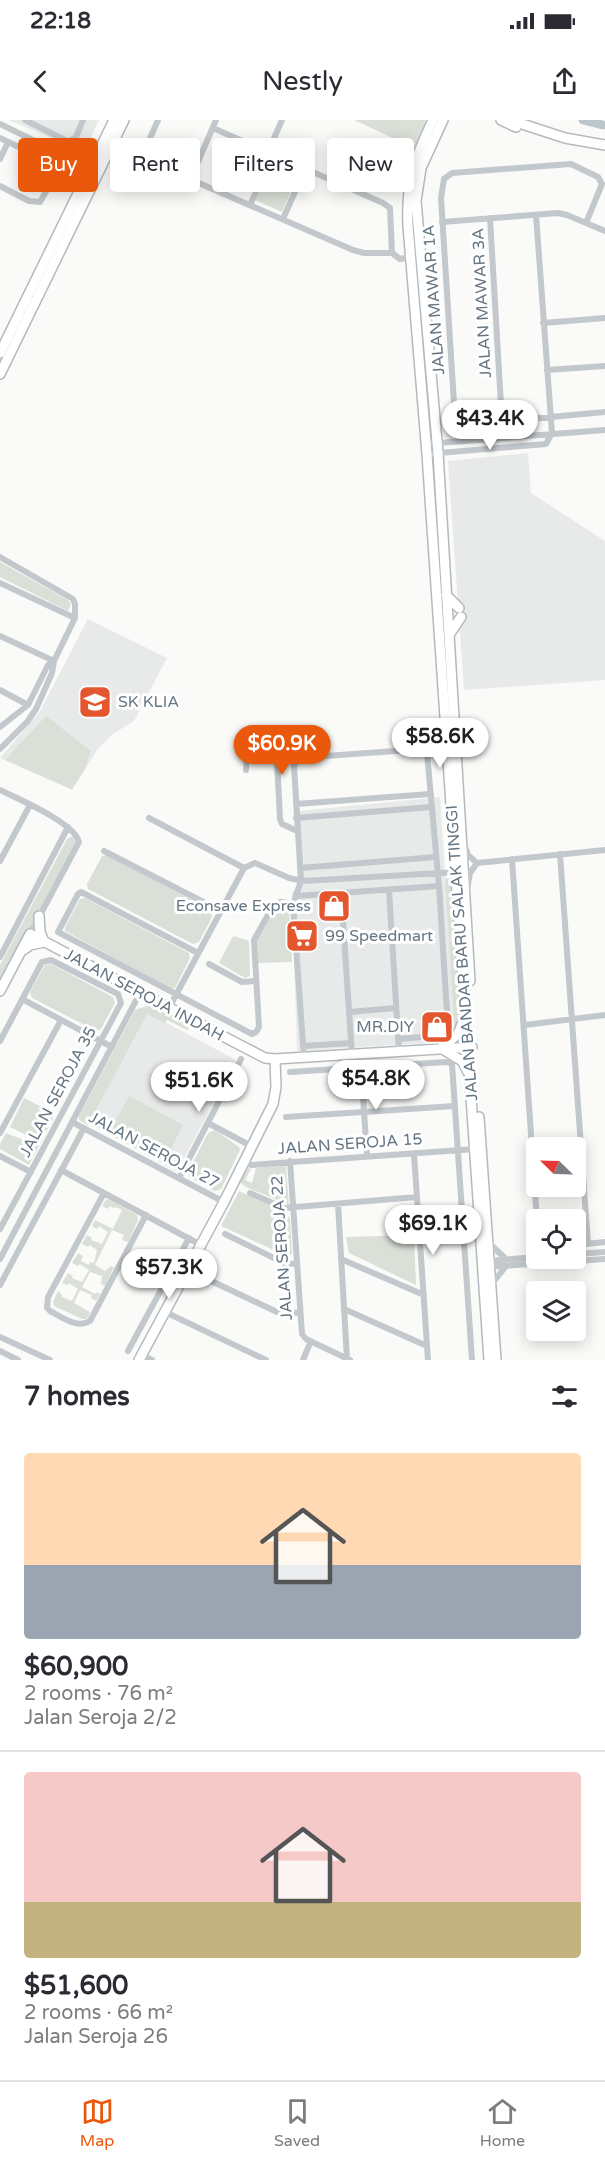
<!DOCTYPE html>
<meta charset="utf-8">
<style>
:root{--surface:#fff;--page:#f2f2f3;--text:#2b2b33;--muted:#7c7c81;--line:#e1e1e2;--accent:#ea580c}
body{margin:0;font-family:"Varela Round",sans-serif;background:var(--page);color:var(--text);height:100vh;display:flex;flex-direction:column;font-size:22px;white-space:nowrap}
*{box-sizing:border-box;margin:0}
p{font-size:20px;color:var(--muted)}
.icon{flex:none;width:33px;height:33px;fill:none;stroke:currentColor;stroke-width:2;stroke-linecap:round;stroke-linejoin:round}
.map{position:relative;height:1240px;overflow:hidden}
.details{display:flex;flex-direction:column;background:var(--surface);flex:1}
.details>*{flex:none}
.banner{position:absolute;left:18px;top:18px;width:570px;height:54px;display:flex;gap:12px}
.needle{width:39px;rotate:293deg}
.controls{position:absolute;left:526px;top:1017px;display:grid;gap:12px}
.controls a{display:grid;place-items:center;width:60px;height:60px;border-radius:6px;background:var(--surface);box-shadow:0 3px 15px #0003;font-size:30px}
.price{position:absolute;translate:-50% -51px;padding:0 14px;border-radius:21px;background:#fff;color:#222;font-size:20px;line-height:39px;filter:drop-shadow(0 2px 3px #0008)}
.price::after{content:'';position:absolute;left:50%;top:36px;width:18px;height:14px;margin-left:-9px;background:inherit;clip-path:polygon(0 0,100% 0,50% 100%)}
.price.selected{background:var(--accent);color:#fff}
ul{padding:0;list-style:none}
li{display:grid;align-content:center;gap:12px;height:318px;padding:0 24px}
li+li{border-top:2px solid var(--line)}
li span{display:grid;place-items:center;height:186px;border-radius:6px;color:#555}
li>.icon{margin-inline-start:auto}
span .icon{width:108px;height:108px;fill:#fffc;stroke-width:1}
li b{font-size:26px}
h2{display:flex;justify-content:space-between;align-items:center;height:72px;padding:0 24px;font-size:26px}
.chip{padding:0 21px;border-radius:6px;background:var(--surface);box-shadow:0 3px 15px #0003;font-size:21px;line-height:54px}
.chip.selected{background:var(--accent);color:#fff}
.status{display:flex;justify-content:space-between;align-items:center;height:42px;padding:0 30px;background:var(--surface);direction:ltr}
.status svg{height:16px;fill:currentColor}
header{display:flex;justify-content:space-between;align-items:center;height:78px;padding:0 24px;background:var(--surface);font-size:27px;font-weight:600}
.tabs{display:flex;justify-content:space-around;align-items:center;height:84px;border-top:2px solid var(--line);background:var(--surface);font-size:16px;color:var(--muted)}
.tabs a{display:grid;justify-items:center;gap:3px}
.tabs .selected{color:var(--accent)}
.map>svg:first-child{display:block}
.built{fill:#e8e9e9}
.green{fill:#dadfd7}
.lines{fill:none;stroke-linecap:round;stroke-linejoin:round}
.river{stroke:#bbc7cb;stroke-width:9}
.secondary-casing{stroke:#b3babf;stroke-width:12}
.primary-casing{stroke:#b5babe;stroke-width:12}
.street{stroke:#c3c8cc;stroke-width:6}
.secondary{stroke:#fff;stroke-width:9}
.primary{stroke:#fff;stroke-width:9}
.labels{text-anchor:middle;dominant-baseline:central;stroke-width:6;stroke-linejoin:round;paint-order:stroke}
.street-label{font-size:16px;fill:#657683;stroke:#fff}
.poi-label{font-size:16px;fill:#657683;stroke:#fff;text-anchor:start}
</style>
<div class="status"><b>22:18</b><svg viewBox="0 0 49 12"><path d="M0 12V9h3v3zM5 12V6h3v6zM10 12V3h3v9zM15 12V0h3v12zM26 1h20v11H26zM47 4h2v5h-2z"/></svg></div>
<header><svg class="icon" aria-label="back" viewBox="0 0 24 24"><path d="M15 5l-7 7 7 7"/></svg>Nestly<svg class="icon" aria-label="share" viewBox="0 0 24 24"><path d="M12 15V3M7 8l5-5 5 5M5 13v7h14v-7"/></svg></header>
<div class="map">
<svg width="605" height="1240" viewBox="0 0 605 1240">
<rect width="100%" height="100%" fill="#fafaf8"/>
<path class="built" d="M9 0H99L84 32Z
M528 333 531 373 605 421V560L464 570 448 341Z
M88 499 167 538 134 601 113 614 97 630 72 670 0 638 40 591Z
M440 677 455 908 441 922 297 931 292 772 302 767 299 691Z
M139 888 236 940 177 1052 80 998Z"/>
<path class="green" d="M354 0H426L414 28Z
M272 43 298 55 282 92 255 80Z
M0 442 68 480 71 484 68 491 0 457Z
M46 596 91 631 84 651 72 669 5 640Z
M73 716 77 720 0 864V845L67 719Z
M107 735 211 790 212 797 199 822 193 824 88 769 87 764 102 736Z
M450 758 454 761 458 812 451 816 452 824 458 826 461 901 455 914 445 759Z
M85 778 189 833 190 838 175 868 171 869 65 811V807L80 779Z
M282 785H289L292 842 258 843 257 820 274 790Z
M234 816 249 821 250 856 245 858 219 843 232 818Z
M51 844 113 877 115 883 101 909 96 911 32 878 30 872 45 845Z
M150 885 187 905 189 911 167 900 165 903 147 894 88 1005 79 1000V996L135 890Z
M129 976 183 1005 164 1042 109 1013Z
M24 978 55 994 41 1022 10 1007Z
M215 1010 239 1027 240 1030 221 1069 215 1071 189 1057 188 1052 208 1013Z
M6 1013 39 1026 29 1045 0 1029V1024Z
M282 1045 286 1047 289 1085 246 1067 238 1061 244 1051 249 1048 251 1049 245 1060 252 1063 256 1048Z
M239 1071 285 1092 290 1099 292 1133 289 1137 221 1106Z
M109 1079 137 1095 138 1100 128 1122 122 1120 124 1115 112 1110 95 1145 105 1151 111 1146 114 1147 105 1166 101 1164 102 1156 90 1152 82 1167 95 1174 97 1172 100 1174 96 1181 91 1178 92 1175 80 1170 74 1183 90 1192 87 1199H82L54 1186 53 1182 58 1171 62 1175V1177L72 1181 78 1169 69 1163 68 1165 62 1163 68 1153 73 1156 72 1158 82 1162 89 1150 80 1144 78 1146 72 1143 78 1133 83 1136 81 1141 89 1145 90 1142 94 1143 97 1130 90 1125 88 1127 82 1124 87 1115 92 1118 91 1120 102 1124 108 1112 99 1106 97 1109 92 1106 95 1100 113 1109 122 1090 115 1087 114 1088 109 1086 108 1089 102 1086 106 1080Z
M414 1115 416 1165 349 1133 346 1117Z"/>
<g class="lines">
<path class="river" d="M583 0 603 5"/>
<g class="secondary-casing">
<path id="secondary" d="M433 0C414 40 406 61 408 106L427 334 489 1240
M443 0 421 48 416 81 438 333 470 861
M0 233 114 0
M0 254 124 0
M446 475 459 488
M449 515 461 497
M23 830 30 825 44 822 40 812 39 796
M0 871 30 814 236 923 265 938 275 939 472 927
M441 928 458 914 465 897
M444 930 462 941 468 952
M479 997 496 1240
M139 1240 224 1082 273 984 276 967 275 939"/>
</g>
<g class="primary-casing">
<path id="primary" d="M501 0 516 7
M510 0 565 18 605 25"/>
</g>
<path class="street" d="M25 0 69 22 76 17 83 0
M158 0 144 32 148 41 353 130 364 133H392L390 88 383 83 213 8
M0 4 92 49
M0 18 56 45 58 50 40 82 29 81 0 66
M268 32 282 0
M0 39 8 22
M191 58 216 0
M250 85 273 34
M536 95 552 313
M490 98 502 302
M283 99 305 49
M442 102 558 93 567 95 605 111
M586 103 602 64 598 57 571 44 452 53 444 59 441 78 455 299 463 305 605 292
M392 133 400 139 411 137
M543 203 605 198
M547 250 605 246
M426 324 605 310
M427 334 546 324 552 313
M0 437 73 479 75 484V498L54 541 52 553 36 589 27 602 0 629
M0 463 75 498
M0 516 54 541
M0 570 28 585
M0 607 28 585 48 545 53 541
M246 650 248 618 251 615 270 614 276 621 280 699 282 704 297 711
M0 670C18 679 75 703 79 722L30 814
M296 684 430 674
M149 698 244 748
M296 698 431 687
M465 726 468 735 477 743 605 730
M104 731 221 791
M560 734 588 1124
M512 739 537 1101
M0 741 30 685
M244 748 255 743 289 758 303 761 457 752
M300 748 436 737
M389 770 399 931
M467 770 470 753 477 743
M341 772 352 935
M297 776 439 766
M198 833 81 772 78 774 58 812 252 914 256 912 259 907 254 820 274 784 281 782 293 784
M0 837 68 707
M209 844 242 862 256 861
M22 879 112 927
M169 888 244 748
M349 892 396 888
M525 905 605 895
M0 921 42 842 51 840 118 874 121 883 0 1109
M303 926 351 923
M304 938 293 784 301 761 294 646 298 638 423 629 427 633 439 766 448 909 444 915 398 919
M361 947 367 1036
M290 952 446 942 452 944 472 1240
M286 997 455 986
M72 1002 224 1082
M208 1003 253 1027
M0 1013 61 900
M414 1034 428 1240
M0 1036 31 1052
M290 1041 302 1214 306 1219 350 1240
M245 1042 251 1045 475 1029
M61 1050 201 1125
M179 1058 241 939
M104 1073 48 1177 47 1188 50 1191C62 1197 77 1209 90 1201L146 1095
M250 1073 284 1088 417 1077
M338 1084 347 1239
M225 1114 286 1144 297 1143
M489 1123 506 1139
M576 1125 605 1122
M576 1134 605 1132
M0 1139 141 871
M341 1139 424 1175
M488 1141 537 1137
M486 1147 605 1139
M188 1150 277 1192 300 1193
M0 1165 84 1008
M491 1165 506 1146
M344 1189 427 1226
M165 1192 266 1240
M0 1217 50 1240
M0 1231 18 1240
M128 1231 189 1118
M142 1235 152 1240
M303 1240 311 1221"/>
<use href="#secondary" class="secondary"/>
<use href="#primary" class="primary"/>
</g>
<defs>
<g id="school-square" transform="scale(1.725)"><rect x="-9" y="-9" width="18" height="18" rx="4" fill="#e4572e" stroke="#fff"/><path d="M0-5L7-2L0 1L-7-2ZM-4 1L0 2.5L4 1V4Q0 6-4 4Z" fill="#fff"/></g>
<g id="shop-square" transform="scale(1.725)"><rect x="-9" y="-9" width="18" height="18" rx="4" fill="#e4572e" stroke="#fff"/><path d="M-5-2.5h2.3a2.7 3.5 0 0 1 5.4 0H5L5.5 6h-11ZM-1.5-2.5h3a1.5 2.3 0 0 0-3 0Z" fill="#fff"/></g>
<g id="supermarket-square" transform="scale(1.725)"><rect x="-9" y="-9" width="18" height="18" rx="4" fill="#e4572e" stroke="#fff"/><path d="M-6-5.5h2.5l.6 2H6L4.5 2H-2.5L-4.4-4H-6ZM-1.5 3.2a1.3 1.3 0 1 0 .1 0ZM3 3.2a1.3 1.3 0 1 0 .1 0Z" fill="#fff"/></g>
</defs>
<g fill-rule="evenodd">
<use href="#school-square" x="95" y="582"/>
<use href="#shop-square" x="334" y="786"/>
<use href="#supermarket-square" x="302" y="816"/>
<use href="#shop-square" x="437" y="907"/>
</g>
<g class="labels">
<g class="street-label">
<text transform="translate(434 180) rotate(-94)">JALAN MAWAR 1A</text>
<text transform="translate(482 183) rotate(-93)">JALAN MAWAR 3A</text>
<text transform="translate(462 833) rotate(-94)">JALAN BANDAR BARU SALAK TINGGI</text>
<text transform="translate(144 875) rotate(28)">JALAN SEROJA INDAH</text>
<text transform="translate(58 972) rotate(-62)">JALAN SEROJA 35</text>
<text transform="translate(350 1024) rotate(-4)">JALAN SEROJA 15</text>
<text transform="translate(154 1030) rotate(28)">JALAN SEROJA 27</text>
<text transform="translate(282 1128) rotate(-94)">JALAN SEROJA 22</text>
</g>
<g class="poi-label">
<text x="118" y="582">SK KLIA</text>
<text x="311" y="786" text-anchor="end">Econsave Express</text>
<text x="325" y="816">99 Speedmart</text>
<text x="414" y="907" text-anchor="end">MR.DIY</text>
</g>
</g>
</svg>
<div class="controls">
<a><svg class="needle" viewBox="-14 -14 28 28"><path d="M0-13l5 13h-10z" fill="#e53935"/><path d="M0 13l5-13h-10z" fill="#7c7c81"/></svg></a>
<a><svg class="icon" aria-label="locate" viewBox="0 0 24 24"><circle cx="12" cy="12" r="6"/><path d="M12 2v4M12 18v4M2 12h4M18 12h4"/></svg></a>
<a><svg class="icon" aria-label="layers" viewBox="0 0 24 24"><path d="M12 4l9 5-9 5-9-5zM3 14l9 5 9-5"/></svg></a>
</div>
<b class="price" style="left:490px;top:331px">$43.4K</b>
<b class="price" style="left:440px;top:649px">$58.6K</b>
<b class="price selected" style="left:282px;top:656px">$60.9K</b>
<b class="price" style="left:376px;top:991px">$54.8K</b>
<b class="price" style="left:199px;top:993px">$51.6K</b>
<b class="price" style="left:433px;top:1136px">$69.1K</b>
<b class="price" style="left:169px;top:1180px">$57.3K</b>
<div class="banner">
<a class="chip selected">Buy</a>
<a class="chip">Rent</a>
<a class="chip">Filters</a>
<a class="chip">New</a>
</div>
</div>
<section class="details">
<h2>7 homes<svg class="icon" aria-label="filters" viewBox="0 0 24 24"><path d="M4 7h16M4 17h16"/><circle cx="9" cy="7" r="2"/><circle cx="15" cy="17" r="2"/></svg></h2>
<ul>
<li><span style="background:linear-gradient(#ffd9b3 60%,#9aa5b1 0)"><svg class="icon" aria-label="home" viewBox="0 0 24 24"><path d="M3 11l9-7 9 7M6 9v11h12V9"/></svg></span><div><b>$60,900</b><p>2 rooms · 76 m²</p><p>Jalan Seroja 2/2</p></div></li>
<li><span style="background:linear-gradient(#f6c9c9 70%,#c2b280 0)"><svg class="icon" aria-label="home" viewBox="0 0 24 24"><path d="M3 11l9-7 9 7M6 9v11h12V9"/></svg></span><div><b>$51,600</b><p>2 rooms · 66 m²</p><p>Jalan Seroja 26</p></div></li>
</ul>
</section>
<nav class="tabs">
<a class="selected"><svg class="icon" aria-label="map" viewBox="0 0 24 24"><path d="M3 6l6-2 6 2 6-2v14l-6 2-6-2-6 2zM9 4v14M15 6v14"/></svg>Map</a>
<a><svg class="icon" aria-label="saved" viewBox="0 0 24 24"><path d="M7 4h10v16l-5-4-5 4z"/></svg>Saved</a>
<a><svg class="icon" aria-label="home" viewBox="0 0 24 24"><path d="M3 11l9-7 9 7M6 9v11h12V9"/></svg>Home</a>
</nav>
